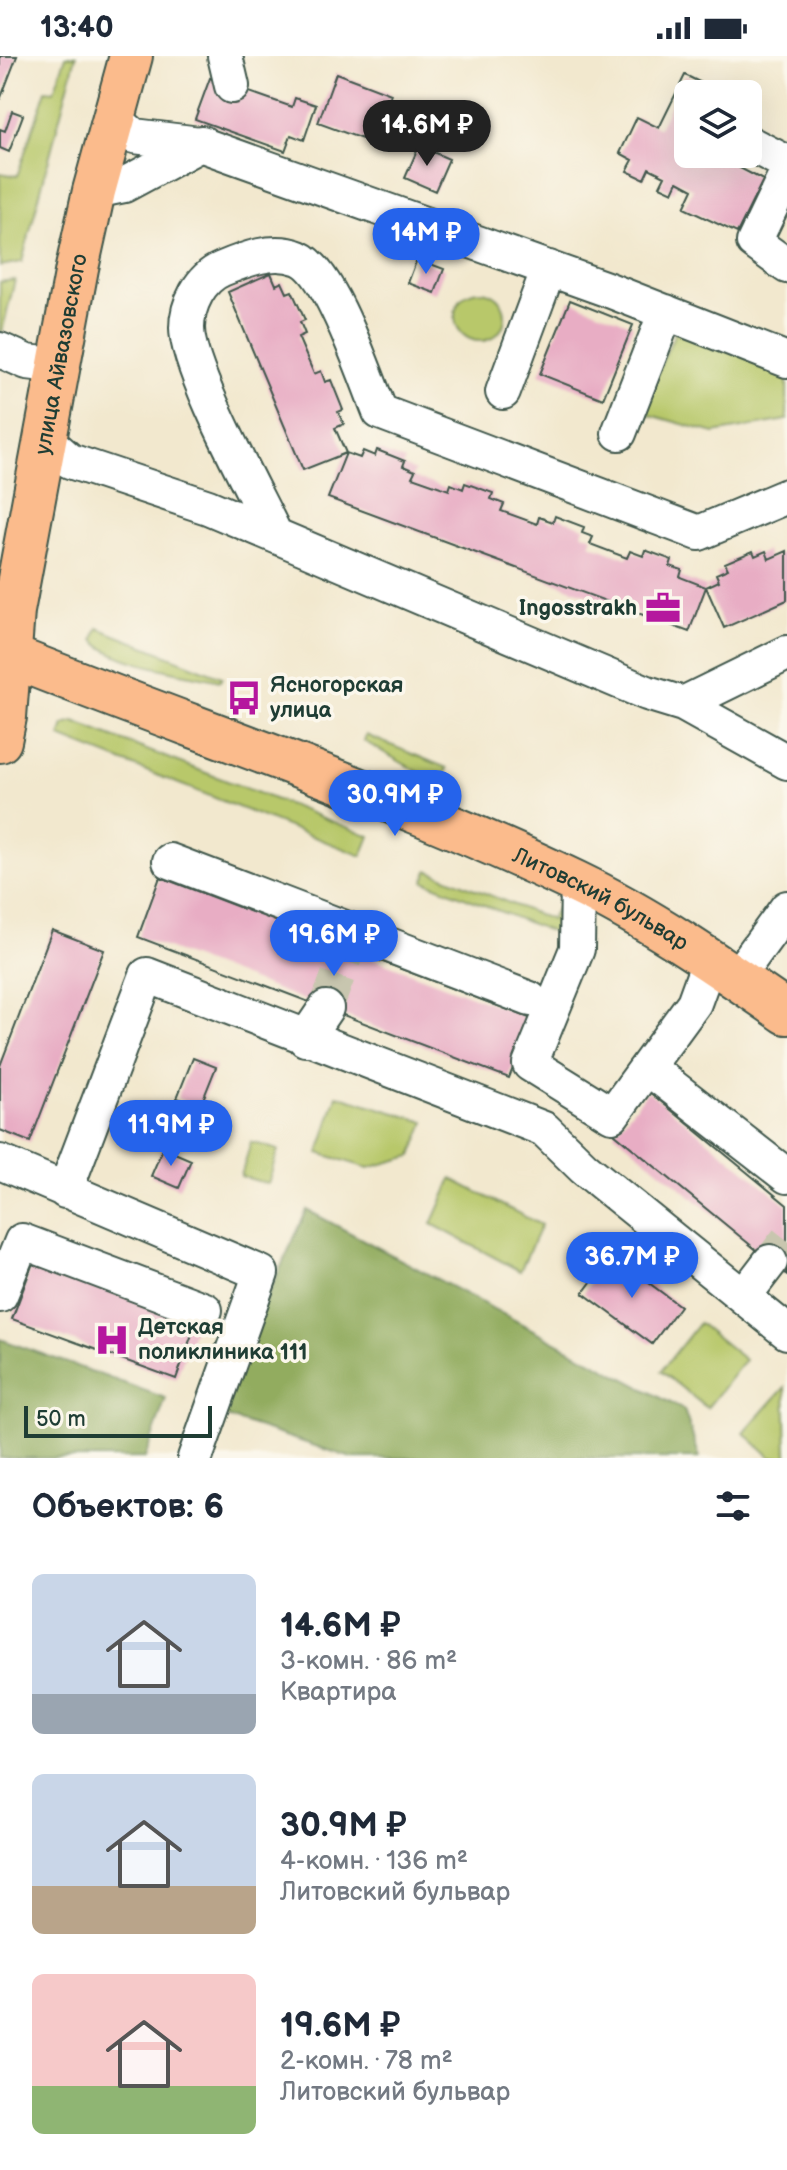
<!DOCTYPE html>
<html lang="ru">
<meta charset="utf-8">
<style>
:root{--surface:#fff;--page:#f6f6f7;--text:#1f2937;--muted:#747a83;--accent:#2563eb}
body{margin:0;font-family:"Balsamiq Sans",sans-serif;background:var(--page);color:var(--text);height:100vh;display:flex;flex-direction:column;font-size:30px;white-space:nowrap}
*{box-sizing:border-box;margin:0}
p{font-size:26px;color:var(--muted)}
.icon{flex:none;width:44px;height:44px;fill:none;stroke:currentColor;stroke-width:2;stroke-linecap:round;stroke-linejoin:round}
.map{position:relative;height:1402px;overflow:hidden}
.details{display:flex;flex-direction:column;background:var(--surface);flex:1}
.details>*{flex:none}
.controls{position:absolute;left:674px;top:24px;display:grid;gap:16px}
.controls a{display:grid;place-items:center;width:88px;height:88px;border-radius:12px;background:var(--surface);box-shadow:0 8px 32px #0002;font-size:40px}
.scale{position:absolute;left:24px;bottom:20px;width:188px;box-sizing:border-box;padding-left:8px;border:4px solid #1f3d34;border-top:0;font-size:22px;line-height:28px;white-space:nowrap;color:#1f3d34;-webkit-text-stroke:6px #fbf7ec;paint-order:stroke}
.price{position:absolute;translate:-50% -68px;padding:0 18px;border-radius:28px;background:var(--accent);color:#fff;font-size:26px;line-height:52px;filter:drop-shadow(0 2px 4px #0008)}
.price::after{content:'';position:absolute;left:50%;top:48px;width:24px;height:18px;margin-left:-12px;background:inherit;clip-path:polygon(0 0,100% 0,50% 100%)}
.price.current{background:#222;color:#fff}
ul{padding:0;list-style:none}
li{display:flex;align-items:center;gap:24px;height:200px;padding:0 32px}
li span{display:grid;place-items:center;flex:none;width:224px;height:160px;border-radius:12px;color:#555}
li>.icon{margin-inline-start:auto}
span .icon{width:96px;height:96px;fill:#fffc;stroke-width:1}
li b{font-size:34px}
h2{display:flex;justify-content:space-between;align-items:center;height:96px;padding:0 32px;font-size:34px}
.status{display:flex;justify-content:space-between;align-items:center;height:56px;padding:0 40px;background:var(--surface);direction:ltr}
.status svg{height:22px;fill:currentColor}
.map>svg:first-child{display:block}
.green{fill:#b8c86a;stroke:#6c824f;stroke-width:2}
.forest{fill:#92ac5e;stroke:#587449;stroke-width:2}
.building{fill:#e8adc4}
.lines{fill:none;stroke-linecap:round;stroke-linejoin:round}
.minor-tunnel{stroke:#c8c6af;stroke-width:34;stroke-dasharray:34 17;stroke-linecap:butt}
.minor-casing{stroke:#3f574b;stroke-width:38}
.major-casing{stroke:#3f574b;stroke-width:46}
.minor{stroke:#fff;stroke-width:34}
.major{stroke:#fbbb8c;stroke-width:42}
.labels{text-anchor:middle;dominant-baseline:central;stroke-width:7;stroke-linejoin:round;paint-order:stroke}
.street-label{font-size:22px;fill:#1f3d34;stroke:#fbf7ec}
.poi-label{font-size:22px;font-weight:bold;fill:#1f3d34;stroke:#fbf7ec;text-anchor:start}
</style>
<div class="status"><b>13:40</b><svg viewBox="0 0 49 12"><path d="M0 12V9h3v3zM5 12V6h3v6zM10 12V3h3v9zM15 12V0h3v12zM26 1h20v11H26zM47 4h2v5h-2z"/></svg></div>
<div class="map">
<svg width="787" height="1402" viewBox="0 0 787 1402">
<rect width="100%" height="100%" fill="#fbf7ec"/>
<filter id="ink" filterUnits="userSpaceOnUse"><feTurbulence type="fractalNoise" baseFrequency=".0125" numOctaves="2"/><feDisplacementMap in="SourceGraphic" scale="16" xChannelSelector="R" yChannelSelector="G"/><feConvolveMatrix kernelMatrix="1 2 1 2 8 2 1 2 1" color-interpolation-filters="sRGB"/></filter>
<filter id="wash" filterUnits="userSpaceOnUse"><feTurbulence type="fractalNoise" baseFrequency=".006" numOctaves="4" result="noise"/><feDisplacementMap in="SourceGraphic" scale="32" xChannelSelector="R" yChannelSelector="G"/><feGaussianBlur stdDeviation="1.8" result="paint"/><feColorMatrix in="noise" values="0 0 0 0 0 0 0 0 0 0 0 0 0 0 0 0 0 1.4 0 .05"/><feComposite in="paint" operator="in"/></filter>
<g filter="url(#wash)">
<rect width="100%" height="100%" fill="#f2e8ce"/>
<path class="green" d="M66 0H76L22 206 0 210V117L17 120 46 34 54 35Z
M15 224 0 284V226Z
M455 260a25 25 0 1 1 50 0a25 25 0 1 1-50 0Z
M677 272 787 318V364L714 377 640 356Z
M98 572 222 621 220 625C187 617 116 609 94 584Z
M74 666 370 780 362 800 60 681 64 669Z
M366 679 447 712 441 729 364 685Z
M428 814 551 864 556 853 562 855 572 884 424 825Z
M337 1039 425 1066 412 1100 368 1112 319 1097Z
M251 1086 278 1094 268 1128 241 1120Z
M452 1123 541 1169 520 1215 432 1168Z
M699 1267 745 1304 707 1352 661 1315Z
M785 1331 787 1402H772L744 1377Z"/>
<path class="forest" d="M307 1154 684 1354 700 1402H352L214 1357Z
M0 1283 166 1342 145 1402H0Z"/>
<g id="blocks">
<path class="building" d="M0 0H17L0 44Z
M336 17 391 38 373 87 318 67Z
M685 19 724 38H688V98H713L763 124 737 177 684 152 693 133 678 125 673 136 660 130 665 120 649 112 644 123 627 115 633 104 620 97 637 61 659 72Z
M210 22 292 51 295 42 316 49 304 84 291 79 285 95 195 63Z
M12 55 23 59 9 96 0 92V73L5 75Z
M419 90 449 103 435 135 405 122Z
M417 203 444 213 435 237 408 227Z
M271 217 276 229 282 226 287 237 292 235 305 264 300 266 305 278 298 281 314 318 321 315 325 326 331 324 343 354 338 356 344 368 335 372 346 397 303 414 228 236Z
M570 244 633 269 603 343 540 318Z
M377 394 405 405 403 410 415 415 412 421 449 434 451 428 463 433 465 427 493 437 491 443 504 448 501 455 537 468 539 461 553 466 555 460 584 471 582 477 593 481 590 488 627 502 630 495 643 500 645 494 672 504 670 510 682 514 680 521 706 531 689 576 328 442 346 397 360 402 363 395 375 400Z
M753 495 755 500 766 495 769 503 787 495V544L724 572 706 531 719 525 716 518 728 513 725 507Z
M160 821 532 963 509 1022 138 881Z
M52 874 104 894 30 1086 0 1074V1010Z
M193 1002 216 1011 200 1051 177 1042Z
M648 1035 787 1149V1219L614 1077Z
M163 1092 191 1104 179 1132 151 1120Z
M611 1199 680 1250 652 1288 583 1237Z
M33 1207 196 1267 176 1323 12 1263Z"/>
</g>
</g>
<g filter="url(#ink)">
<use href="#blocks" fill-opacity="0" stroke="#3f574b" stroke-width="2"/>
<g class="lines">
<path class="minor-tunnel" d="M326 952 348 893
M770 1206 787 1184"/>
<g class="minor-casing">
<path id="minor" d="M225 0 232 30
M113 62 134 80 200 88 609 234 787 304
M748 87 787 107
M787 117 754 186 787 210
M94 135 124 129 202 87
M0 294 27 306 61 310
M503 336 549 212
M619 377 666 256
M46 384 70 405 208 451 647 637 683 648 787 706
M275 479C254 435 187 314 187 272 187 249 200 222 222 213 246 203 273 192 299 202 331 215 366 322 380 356L699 477 787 440
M683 648 787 597
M170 805 530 943
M578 827 577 893 530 1008 612 1059 694 947 710 903
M736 922 787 852
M305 983 326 952
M648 1012 787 1120
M0 1106 261 1217 195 1402
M65 1135 147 919 544 1073 584 1112 787 1276
M0 1239 22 1185 205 1254
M744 1240 770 1206"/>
</g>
<g class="major-casing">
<g id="major">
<path id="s1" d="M0 596C192 673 389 737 575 826 650 862 719 910 787 957"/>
<path id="s2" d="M0 685 5 661 13 555 77 212 94 135 131 0"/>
</g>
</g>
<use href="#minor" class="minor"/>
<use href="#major" class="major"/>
</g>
</g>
<defs>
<g id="office-bare" transform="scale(2.76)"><path d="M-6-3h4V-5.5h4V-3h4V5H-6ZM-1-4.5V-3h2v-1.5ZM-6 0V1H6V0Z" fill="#b5179e" stroke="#fbf7ec" stroke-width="2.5" paint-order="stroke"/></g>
<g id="bus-bare" transform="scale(2.76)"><path d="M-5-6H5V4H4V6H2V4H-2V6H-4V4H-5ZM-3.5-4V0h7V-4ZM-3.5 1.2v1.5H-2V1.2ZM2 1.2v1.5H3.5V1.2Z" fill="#b5179e" stroke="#fbf7ec" stroke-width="2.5" paint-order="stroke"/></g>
<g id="hospital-bare" transform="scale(2.76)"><path d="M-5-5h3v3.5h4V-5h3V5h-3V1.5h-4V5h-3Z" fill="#b5179e" stroke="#fbf7ec" stroke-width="2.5" paint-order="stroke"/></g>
</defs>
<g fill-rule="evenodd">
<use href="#office-bare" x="663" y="552"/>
<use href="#bus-bare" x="244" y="642"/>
<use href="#hospital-bare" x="112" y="1284"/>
</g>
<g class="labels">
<g class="street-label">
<text stroke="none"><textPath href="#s2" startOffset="392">улица Айвазовского</textPath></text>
<text stroke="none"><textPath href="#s1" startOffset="650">Литовский бульвар</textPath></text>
</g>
<g class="poi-label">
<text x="637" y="552" text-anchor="end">Ingosstrakh</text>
<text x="270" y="629">Ясногорская<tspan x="270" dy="25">улица</tspan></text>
<text x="138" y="1271">Детская<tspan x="138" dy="25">поликлиника 111</tspan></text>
</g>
</g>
</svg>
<div class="controls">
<a><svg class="icon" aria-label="layers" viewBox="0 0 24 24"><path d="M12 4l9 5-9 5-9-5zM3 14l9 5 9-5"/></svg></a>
</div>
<div class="scale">50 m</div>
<b class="price current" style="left:427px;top:112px">14.6M ₽</b>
<b class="price" style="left:426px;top:220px">14M ₽</b>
<b class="price" style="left:395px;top:782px">30.9M ₽</b>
<b class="price" style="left:334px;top:922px">19.6M ₽</b>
<b class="price" style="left:171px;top:1112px">11.9M ₽</b>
<b class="price" style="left:632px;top:1244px">36.7M ₽</b>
</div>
<section class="details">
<h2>Объектов: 6<svg class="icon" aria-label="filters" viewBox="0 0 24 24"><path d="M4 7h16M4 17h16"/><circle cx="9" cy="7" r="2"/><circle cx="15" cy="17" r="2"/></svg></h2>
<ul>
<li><span style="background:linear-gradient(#c9d6e8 75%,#9aa5b1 0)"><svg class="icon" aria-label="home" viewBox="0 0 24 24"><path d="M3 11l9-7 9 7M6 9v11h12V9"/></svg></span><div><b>14.6M ₽</b><p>3-комн. · 86 m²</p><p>Квартира</p></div></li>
<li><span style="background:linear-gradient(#c9d6e8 70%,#b9a48a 0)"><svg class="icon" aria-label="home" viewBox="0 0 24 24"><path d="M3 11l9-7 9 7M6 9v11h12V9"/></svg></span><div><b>30.9M ₽</b><p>4-комн. · 136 m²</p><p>Литовский бульвар</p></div></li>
<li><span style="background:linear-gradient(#f6c9c9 70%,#8fb573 0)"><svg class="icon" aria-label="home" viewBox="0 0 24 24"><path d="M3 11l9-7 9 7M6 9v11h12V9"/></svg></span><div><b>19.6M ₽</b><p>2-комн. · 78 m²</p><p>Литовский бульвар</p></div></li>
</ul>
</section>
